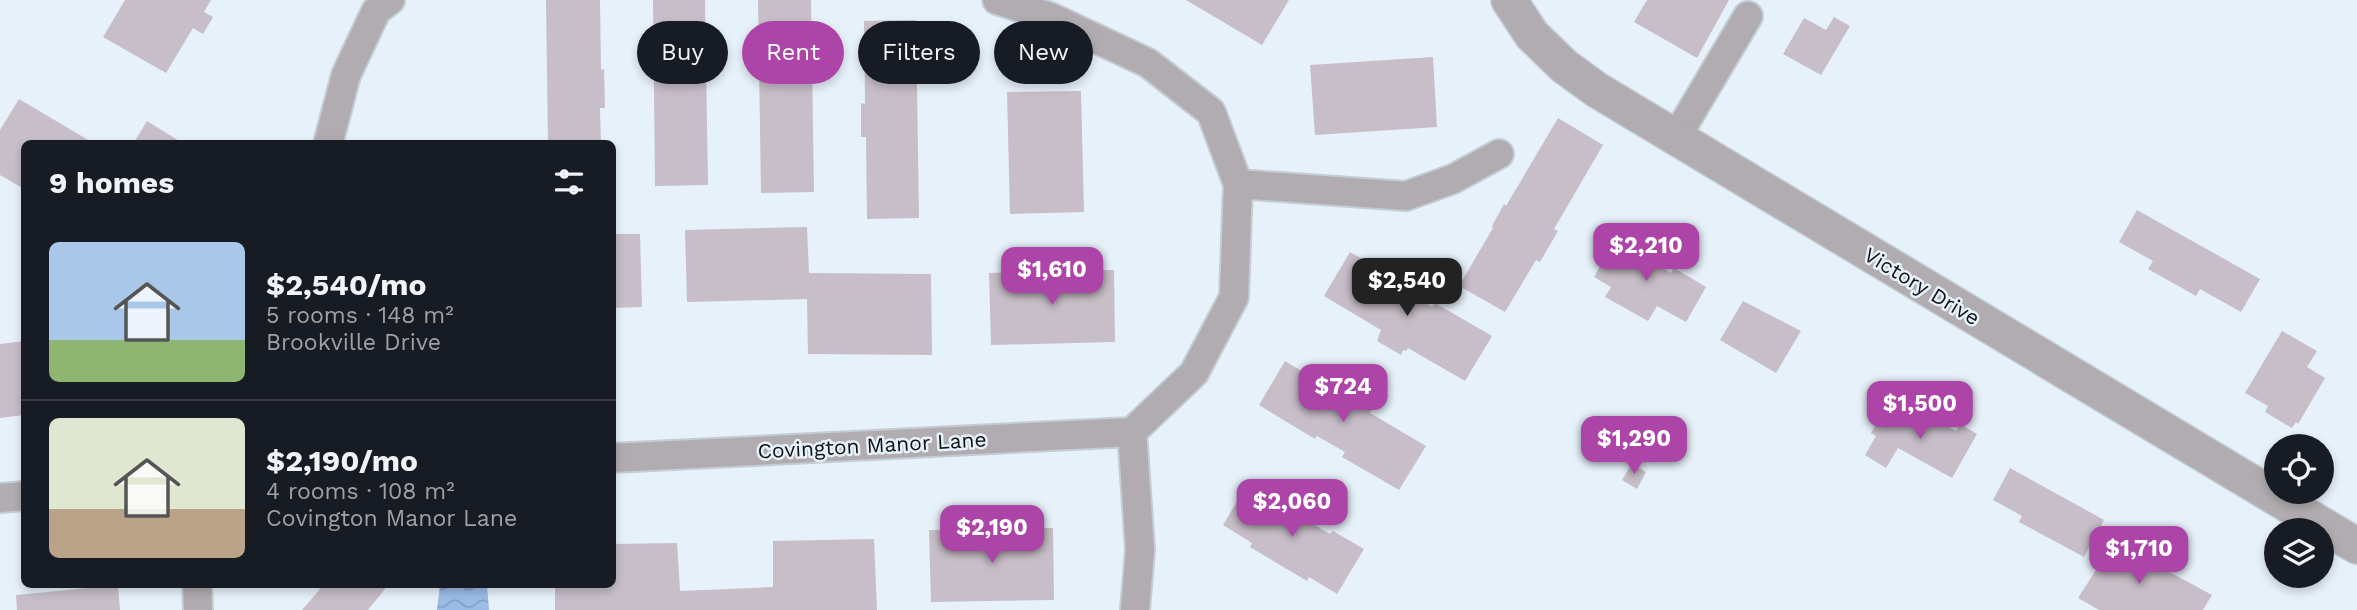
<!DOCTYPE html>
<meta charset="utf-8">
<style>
:root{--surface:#171b24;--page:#20242c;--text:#f1f3f6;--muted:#9ea1a6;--line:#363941;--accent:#ad45a8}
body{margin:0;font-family:"Work Sans",sans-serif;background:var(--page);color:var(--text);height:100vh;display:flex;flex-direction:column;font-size:26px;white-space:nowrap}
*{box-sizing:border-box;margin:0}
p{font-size:23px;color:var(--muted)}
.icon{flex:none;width:38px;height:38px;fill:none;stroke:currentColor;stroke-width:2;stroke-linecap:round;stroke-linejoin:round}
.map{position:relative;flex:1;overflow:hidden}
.sheet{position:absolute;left:21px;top:140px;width:595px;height:448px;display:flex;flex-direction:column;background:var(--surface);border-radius:10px;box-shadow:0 4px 10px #0003}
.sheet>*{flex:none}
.hud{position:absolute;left:637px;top:21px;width:665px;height:63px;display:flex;gap:14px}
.tools{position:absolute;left:2264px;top:434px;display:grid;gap:14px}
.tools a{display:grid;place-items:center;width:70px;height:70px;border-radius:50%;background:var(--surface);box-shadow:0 4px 10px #0003;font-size:35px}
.price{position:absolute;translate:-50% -60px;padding:0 16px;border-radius:14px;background:var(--accent);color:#fff;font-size:23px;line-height:46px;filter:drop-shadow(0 2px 4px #0008)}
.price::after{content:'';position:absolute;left:50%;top:42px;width:21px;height:16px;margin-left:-10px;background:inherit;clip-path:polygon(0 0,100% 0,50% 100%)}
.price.active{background:#222;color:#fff}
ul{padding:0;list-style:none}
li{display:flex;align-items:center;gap:21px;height:175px;padding:0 28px}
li+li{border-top:2px solid var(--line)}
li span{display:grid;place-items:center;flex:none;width:196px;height:140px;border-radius:10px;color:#555}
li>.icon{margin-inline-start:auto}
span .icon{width:84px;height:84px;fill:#fffc;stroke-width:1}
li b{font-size:30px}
h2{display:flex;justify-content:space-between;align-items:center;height:84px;padding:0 28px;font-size:30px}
.pill{padding:0 24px;border-radius:32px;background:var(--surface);box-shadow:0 4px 10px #0003;font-size:24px;line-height:63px}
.pill.active{background:var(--accent);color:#fff}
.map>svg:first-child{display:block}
.water{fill:url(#water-waves)}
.building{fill:#c7bec7}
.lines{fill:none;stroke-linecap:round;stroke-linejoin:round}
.minor-casing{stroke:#c4cdd5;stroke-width:32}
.tertiary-casing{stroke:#c4cdd5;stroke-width:38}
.minor{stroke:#b0acaf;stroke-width:28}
.tertiary{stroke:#b0acaf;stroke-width:35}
.labels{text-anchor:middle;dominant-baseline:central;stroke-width:5;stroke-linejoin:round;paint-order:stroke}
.street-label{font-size:21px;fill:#0f1215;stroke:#e7f1fa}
</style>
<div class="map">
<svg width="2357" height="610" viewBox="0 0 2357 610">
<defs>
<pattern id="water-waves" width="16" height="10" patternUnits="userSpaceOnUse" patternTransform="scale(1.75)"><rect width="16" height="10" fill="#9bbce7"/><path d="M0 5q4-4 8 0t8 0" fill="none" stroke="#84a1c5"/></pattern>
</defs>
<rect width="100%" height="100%" fill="#e7f1fa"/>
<path class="water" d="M440 585H487L489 610H437Z"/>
<path class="building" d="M125 0H211L204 12 213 17 203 34 193 28 166 73 103 37Z
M546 0H600L601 70 604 69 605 108H600L601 144H548Z
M653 0H705L708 185 655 186Z
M758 0H811L814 192 761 193Z
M1186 0H1289L1262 45Z
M1647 0H1729L1697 58 1634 22Z
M1834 17 1850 26 1821 75 1783 54 1804 18 1826 30Z
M916 20 919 218 867 219 866 137H861V103L865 104 864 21Z
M1433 57 1437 127 1315 135 1310 65Z
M1081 91 1084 212 1010 214 1007 92Z
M19 99 95 144H24V189L0 175V130Z
M1558 118 1603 145 1554 229 1558 231 1540 262 1536 260 1505 312 1459 286 1493 228 1492 226 1504 204 1506 206Z
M147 121 184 144H133Z
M2137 210 2260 279 2241 312 2200 289 2196 296 2148 269 2153 261 2119 242Z
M807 227 809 273 931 274 932 355 808 354 807 299 687 302 685 230Z
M612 234H640L642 307 612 308Z
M1619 234 1649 252 1645 258 1671 273 1674 268 1706 287 1686 322 1657 306 1648 321 1605 297 1611 287 1594 277Z
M1350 252 1409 286 1406 291 1432 307 1435 303 1492 336 1465 381 1408 348 1406 351 1403 350 1401 355 1377 341 1381 330 1324 296Z
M1114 270 1115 342 991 345 989 273Z
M1743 301 1801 331 1776 373 1720 340Z
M2282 331 2317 351 2307 367 2325 378 2298 424 2296 422 2292 428 2265 412 2268 406 2245 393Z
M24 341V415L0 418V344Z
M1285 361 1341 395 1343 390 1346 392 1349 386 1374 401 1370 408 1372 409 1370 413 1426 446 1399 490 1342 457 1345 452 1317 436 1315 439 1259 405Z
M1886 407 1912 422 1919 410 1956 431 1960 424 1977 434 1952 478 1898 448 1886 468 1865 455 1876 436 1871 433Z
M1632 464 1646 472 1637 489 1622 480Z
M2010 468 2104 520 2084 557 2019 522 2022 516 1993 500Z
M1249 481 1280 499 1277 503 1330 534 1333 531 1364 549 1337 594 1309 577 1307 581 1250 547 1252 543 1223 525Z
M1053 528 1054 600 931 602 929 530Z
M874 539 877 610H555V584H612V544L677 543 680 591 773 587V541Z
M2114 542 2212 595 2203 610H2099L2078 598Z
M315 584H389L368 610H302L320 589Z
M118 585 120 610H17L16 595Z"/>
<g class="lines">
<g class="minor-casing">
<path id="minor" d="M997 0 1050 17 1148 63 1211 112 1238 184 1234 297 1194 373 1132 432
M1675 139 1748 16
M328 144 346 75 376 11 390 0
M1238 184 1406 196 1453 179 1499 154
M1132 432 1140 550 1135 610
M612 458 1132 432
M0 498 24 496
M197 584 198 610"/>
</g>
<g class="tertiary-casing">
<path id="tertiary" d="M1509 0 1532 35 1564 66 1597 90 2357 546"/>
</g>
<use href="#minor" class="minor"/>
<use href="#tertiary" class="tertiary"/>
</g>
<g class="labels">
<g class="street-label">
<text transform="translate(1922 286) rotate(31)">Victory Drive</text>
<text transform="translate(872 445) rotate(-3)">Covington Manor Lane</text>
</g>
</g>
</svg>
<div class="tools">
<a><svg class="icon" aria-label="locate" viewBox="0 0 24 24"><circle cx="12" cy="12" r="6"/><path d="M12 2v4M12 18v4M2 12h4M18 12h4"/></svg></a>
<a><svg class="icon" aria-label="layers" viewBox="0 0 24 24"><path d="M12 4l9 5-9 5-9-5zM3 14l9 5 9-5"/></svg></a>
</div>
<b class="price" style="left:1646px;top:283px">$2,210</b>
<b class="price" style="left:1052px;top:307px">$1,610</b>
<b class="price active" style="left:1407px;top:318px">$2,540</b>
<b class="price" style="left:1343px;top:424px">$724</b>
<b class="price" style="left:1920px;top:441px">$1,500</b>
<b class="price" style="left:1634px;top:476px">$1,290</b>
<b class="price" style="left:1292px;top:539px">$2,060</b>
<b class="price" style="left:992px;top:565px">$2,190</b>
<b class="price" style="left:2139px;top:586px">$1,710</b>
<div class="hud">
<a class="pill">Buy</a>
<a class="pill active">Rent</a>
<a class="pill">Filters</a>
<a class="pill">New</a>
</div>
<section class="sheet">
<h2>9 homes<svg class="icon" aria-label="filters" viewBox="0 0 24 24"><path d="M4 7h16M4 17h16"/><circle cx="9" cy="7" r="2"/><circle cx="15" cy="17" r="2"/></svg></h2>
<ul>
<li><span style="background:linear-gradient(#a9c7e8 70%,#8fb573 0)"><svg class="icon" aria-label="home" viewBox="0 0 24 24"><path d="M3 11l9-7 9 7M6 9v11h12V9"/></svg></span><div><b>$2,540/mo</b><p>5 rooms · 148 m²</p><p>Brookville Drive</p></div></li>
<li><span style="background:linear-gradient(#dfe7d0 65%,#b9a48a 0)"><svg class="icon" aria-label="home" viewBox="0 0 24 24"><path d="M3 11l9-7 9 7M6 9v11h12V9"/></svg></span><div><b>$2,190/mo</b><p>4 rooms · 108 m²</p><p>Covington Manor Lane</p></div></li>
</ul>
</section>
</div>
